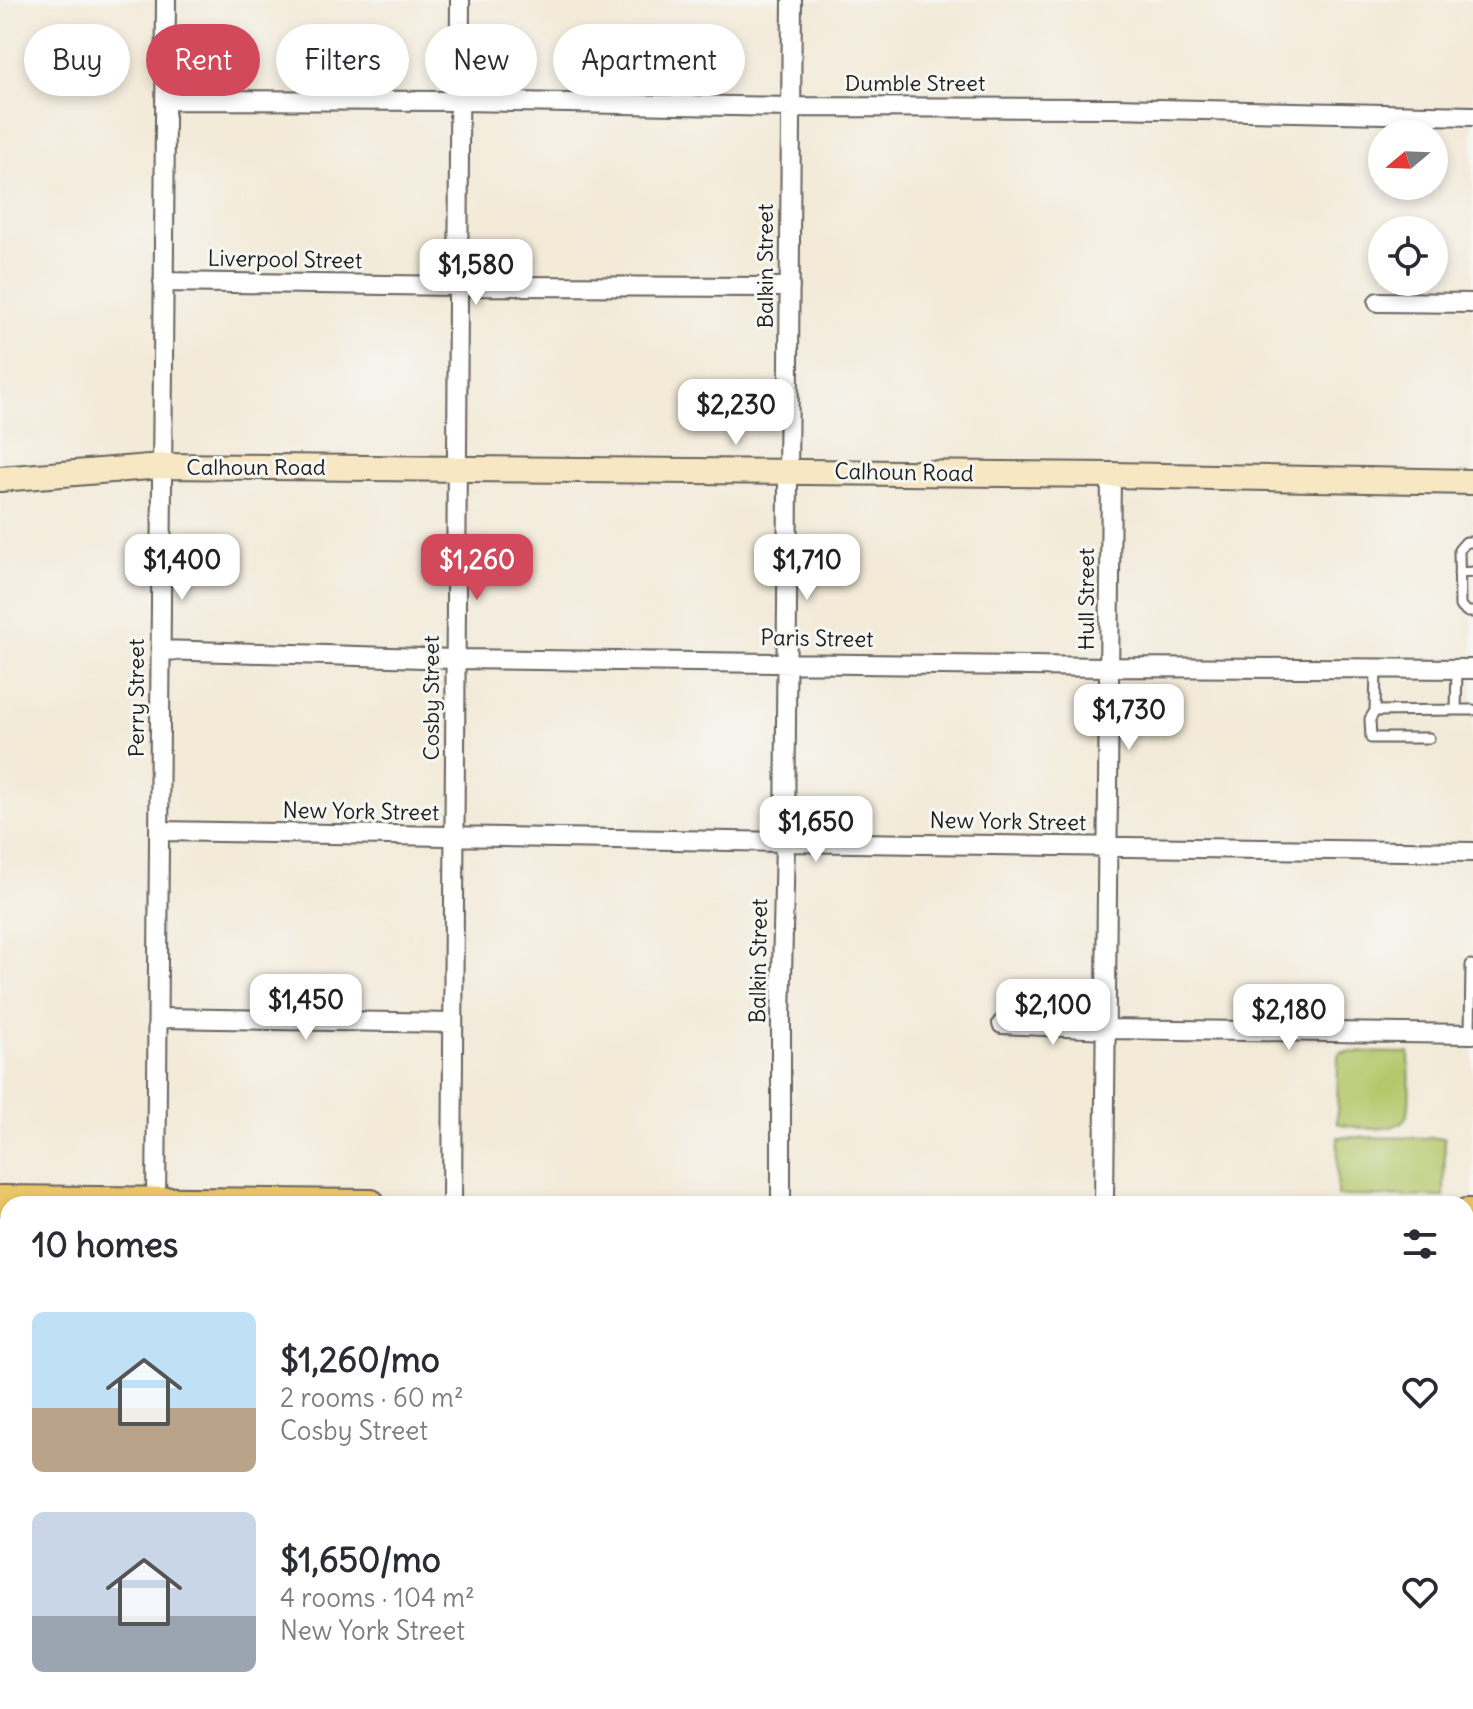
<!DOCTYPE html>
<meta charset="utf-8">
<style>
:root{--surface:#fff;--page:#f7f7f7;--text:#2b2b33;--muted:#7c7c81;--accent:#d1495b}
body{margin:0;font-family:Delius,sans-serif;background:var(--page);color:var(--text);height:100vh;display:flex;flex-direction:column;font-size:30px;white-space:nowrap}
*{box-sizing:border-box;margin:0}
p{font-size:26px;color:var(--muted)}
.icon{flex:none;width:44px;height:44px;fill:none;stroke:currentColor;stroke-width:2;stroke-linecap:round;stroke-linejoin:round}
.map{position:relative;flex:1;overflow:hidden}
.side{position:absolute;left:0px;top:1196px;width:1474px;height:514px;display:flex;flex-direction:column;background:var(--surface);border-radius:24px 24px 0 0;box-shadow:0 4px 12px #0003}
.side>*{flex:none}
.hud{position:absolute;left:24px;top:24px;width:800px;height:72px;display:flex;gap:16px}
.needle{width:52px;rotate:251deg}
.fabs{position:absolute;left:1368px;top:120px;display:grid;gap:16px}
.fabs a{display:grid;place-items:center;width:80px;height:80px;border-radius:50%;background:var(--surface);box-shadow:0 4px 12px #0003;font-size:40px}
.price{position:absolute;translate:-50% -68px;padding:0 18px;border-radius:16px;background:#fff;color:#222;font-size:26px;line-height:52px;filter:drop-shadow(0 2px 4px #0008)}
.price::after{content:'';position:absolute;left:50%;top:48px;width:24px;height:18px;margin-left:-12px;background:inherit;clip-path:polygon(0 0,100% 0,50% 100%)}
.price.selected{background:var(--accent);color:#fff}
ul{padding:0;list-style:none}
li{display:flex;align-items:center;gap:24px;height:200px;padding:0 32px}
li span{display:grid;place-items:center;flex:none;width:224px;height:160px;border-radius:12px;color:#555}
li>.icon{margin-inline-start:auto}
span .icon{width:96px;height:96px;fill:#fffc;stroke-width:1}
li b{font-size:34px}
h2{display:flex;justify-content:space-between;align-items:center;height:96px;padding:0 32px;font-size:34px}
.pill{padding:0 28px;border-radius:36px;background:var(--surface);box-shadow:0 4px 12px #0003;font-size:28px;line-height:72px}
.pill.selected{background:var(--accent);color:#fff}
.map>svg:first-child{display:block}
.grass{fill:#b4c86b;stroke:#687244;stroke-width:2}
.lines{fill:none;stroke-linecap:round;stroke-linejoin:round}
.lane-casing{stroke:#67645e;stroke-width:13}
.street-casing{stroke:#67645e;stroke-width:22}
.secondary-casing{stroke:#67645e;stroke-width:28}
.primary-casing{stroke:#67645e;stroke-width:32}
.lane{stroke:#fff;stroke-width:9}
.street{stroke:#fff;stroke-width:18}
.secondary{stroke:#f7e8c3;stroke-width:24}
.primary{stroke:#eac669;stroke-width:28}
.labels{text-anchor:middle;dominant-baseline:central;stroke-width:6;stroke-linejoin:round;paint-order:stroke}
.street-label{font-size:22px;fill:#1c1c1c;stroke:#f6f6f2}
</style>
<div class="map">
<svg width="1473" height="1709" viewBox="0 0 1473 1709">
<rect width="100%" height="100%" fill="#f6f6f2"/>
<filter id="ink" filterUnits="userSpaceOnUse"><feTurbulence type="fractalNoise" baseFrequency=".0125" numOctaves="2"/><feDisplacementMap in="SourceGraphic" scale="16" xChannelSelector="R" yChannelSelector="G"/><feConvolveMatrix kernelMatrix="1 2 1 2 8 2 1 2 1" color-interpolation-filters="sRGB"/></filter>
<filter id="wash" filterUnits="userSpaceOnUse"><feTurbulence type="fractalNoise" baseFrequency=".006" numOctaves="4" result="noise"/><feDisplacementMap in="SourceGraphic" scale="32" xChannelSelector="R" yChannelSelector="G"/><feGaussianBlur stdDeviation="1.8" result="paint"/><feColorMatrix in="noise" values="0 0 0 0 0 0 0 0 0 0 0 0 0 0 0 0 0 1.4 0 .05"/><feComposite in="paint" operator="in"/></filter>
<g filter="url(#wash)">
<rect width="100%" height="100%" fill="#f3ead8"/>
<path class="grass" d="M1341 1052 1409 1053C1409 1066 1411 1103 1408 1112 1401 1137 1355 1128 1337 1123L1338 1055Z
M1338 1137 1445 1138 1444 1197 1337 1196Z"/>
</g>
<g filter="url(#ink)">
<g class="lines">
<g class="lane-casing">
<path id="lane" d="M1473 542H1466L1459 550 1460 606 1468 612H1473
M1459 573 1473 572
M1376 669 1375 711 1456 710 1457 668
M1456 710H1473
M1375 711 1370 719 1371 738H1429
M1470 1034 1471 965
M1466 1260H1473
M1466 1303 1473 1304"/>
</g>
<g class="street-casing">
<path id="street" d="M165 100 460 101 790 107 1114 108 1473 116
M163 282 458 286 790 287
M1378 302 1473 303
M161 650 455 659 1109 667 1473 669
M159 831 785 842 1473 852
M159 1018 453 1023
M1002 1024 1107 1029 1473 1034
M156 1204 166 0
M452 1204 460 0
M781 1204V1019L785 842 792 0
M1104 1204 1111 475
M1466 1424H1473
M0 1592H8
M1466 1620H1473
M226 1709V1702
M555 1709V1702
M884 1709V1702
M1208 1709V1702"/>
</g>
<g class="secondary-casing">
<path id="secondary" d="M0 479 162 466 1111 475 1473 482"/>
</g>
<g class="primary-casing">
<path id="primary" d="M0 1200 371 1204
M1466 1213H1473
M0 1231H8
M1466 1241H1473"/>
</g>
<use href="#lane" class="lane"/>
<use href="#street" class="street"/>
<use href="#secondary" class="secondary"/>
<use href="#primary" class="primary"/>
</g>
</g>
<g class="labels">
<g class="street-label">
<text x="915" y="83">Dumble Street</text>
<text transform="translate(285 259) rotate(1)">Liverpool Street</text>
<text transform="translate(765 266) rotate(-90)">Balkin Street</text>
<text x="256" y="467">Calhoun Road</text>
<text transform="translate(904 472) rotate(1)">Calhoun Road</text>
<text transform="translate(1086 599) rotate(-90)">Hull Street</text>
<text transform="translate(817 638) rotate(1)">Paris Street</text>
<text transform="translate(136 698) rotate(-90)">Perry Street</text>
<text transform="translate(431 698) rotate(-90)">Cosby Street</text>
<text transform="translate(361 811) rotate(1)">New York Street</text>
<text transform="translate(1008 821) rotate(1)">New York Street</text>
<text transform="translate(758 961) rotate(-89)">Balkin Street</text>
</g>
</g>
</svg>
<div class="fabs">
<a><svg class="needle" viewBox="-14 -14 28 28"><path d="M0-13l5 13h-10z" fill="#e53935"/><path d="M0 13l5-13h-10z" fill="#7c7c81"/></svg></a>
<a><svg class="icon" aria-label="locate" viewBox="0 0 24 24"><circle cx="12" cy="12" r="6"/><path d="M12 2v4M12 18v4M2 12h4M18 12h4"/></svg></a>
</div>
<b class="price" style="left:476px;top:307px">$1,580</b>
<b class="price" style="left:736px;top:447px">$2,230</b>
<b class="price" style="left:182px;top:602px">$1,400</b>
<b class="price selected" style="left:477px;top:602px">$1,260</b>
<b class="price" style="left:807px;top:602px">$1,710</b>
<b class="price" style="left:1129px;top:752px">$1,730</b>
<b class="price" style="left:816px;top:864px">$1,650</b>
<b class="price" style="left:306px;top:1042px">$1,450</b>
<b class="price" style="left:1053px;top:1047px">$2,100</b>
<b class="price" style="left:1289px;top:1052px">$2,180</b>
<div class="hud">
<a class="pill">Buy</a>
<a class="pill selected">Rent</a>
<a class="pill">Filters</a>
<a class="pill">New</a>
<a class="pill">Apartment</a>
</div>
<section class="side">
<h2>10 homes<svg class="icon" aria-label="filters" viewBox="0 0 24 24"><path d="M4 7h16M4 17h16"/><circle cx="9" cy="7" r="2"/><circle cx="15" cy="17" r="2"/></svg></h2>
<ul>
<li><span style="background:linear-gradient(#bfe0f5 60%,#b9a48a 0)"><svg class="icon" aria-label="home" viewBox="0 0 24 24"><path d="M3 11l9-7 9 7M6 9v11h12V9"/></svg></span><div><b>$1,260/mo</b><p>2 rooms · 60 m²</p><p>Cosby Street</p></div><svg class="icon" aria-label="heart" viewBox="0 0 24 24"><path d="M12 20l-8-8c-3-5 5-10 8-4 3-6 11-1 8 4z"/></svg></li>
<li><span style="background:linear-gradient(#c9d6e8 65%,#9aa5b1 0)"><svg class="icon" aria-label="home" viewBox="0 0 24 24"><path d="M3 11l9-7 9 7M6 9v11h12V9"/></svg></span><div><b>$1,650/mo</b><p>4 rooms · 104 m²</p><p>New York Street</p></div><svg class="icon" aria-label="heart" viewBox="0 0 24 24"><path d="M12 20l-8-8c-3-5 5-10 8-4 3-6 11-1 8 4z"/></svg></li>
</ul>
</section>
</div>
